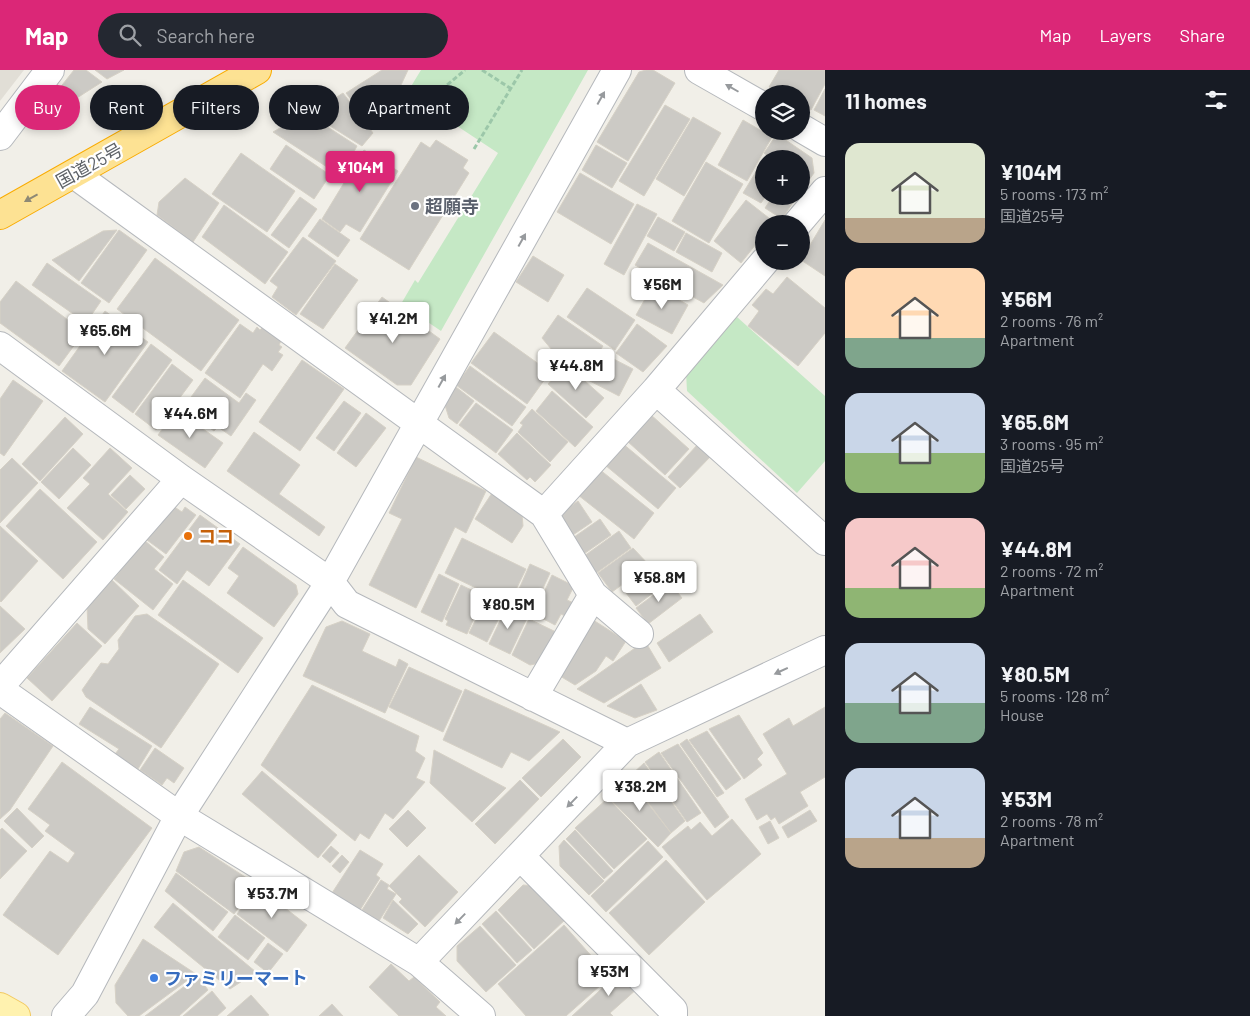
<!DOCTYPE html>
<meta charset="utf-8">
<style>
:root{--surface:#171b24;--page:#242831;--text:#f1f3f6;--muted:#9ea1a6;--accent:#db2777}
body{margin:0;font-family:Barlow,"Noto Sans JP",sans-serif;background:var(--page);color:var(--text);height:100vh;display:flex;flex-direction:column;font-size:19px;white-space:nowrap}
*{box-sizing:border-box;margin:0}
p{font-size:16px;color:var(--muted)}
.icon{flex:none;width:28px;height:28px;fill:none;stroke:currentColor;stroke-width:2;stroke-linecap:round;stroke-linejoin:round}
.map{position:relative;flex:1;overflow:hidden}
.drawer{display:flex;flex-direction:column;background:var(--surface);width:425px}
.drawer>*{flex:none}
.guide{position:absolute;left:15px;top:15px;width:475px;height:45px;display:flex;gap:10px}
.fabs{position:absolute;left:755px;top:15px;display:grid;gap:10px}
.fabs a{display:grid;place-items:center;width:55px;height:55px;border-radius:50%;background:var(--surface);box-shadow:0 2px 8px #0003;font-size:25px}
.price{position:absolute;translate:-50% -42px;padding:0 11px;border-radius:5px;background:#fff;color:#222;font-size:16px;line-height:32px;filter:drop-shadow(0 1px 2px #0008)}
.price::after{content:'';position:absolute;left:50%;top:30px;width:15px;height:11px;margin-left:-8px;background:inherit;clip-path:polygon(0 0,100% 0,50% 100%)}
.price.on{background:var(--accent);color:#fff}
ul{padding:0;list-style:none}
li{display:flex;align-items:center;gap:15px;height:125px;padding:0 20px}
li span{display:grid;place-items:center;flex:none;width:140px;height:100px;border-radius:15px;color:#555}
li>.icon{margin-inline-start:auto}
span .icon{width:60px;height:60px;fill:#fffc;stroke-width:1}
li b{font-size:21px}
h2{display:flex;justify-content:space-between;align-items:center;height:60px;padding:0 20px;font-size:21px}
.chip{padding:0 18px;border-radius:22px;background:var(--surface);box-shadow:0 2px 8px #0003;font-size:18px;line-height:45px}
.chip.on{background:var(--accent);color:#fff}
header{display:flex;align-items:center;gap:30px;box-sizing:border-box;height:70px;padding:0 25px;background:var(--accent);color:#fff}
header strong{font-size:24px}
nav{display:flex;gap:28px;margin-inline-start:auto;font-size:18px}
.search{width:350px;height:45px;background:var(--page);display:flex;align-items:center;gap:12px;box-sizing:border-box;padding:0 18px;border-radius:28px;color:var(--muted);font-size:19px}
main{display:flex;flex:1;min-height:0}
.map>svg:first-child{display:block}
.education{fill:#e1ded6}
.green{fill:#c5e8c5}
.building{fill:#cccac5;stroke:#d6d1c6}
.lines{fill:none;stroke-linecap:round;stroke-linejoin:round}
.minor-casing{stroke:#b5b8bc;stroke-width:30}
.major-casing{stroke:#f2c960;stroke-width:30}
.highway-casing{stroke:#f9ab00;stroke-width:30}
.path{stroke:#9cc7a9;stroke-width:3;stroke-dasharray:5 2.5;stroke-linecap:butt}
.minor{stroke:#fff;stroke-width:28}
.major{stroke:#fff2af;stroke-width:28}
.highway{stroke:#fde293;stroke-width:28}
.oneway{fill:#979a9d}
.oneway2{fill:#8e8975}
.worship-dot{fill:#6b7280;stroke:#fff;stroke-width:2}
.food-dot{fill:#e8710a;stroke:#fff;stroke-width:2}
.shop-dot{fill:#3f7fe0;stroke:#fff;stroke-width:2}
.labels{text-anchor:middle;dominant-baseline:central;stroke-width:4.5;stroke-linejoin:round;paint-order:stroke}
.street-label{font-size:18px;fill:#5f6368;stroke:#fff}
.worship-label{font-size:18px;font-weight:bold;fill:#5b616d;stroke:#fff;text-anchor:start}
.food-label{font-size:18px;font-weight:bold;fill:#c56008;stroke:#fff;text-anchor:start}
.shop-label{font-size:18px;font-weight:bold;fill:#366cbe;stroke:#fff;text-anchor:start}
</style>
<header>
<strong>Map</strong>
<div class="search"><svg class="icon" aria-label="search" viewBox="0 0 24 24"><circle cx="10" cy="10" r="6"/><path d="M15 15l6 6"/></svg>Search here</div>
<nav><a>Map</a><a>Layers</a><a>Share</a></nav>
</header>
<main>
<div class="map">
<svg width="825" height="946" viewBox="0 0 825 946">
<rect width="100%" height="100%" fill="#f1efe8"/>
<path class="education" d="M0 0H24L0 31Z"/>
<path class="green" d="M421 0H588L441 261 401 234 415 210 418 213 498 83 407 23Z
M737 247 825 326V391L797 423 687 321 686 302Z"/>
<path class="building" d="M74 0H86L102 12 69 33 55 24Z
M95 0H124L107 9Z
M382 0H408L401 15 393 19 397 26 382 35 385 40 368 51 346 23Z
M646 0H653L675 13 628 91 597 72 639 2Z
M779 0H825V14L811 40 801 34V24H782L769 17Z
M825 19V46L814 40Z
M343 23 373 63 362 76 311 44Z
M665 35 690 49 644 126 619 111Z
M306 43 357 76 341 106 273 62Z
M693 47 721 63 684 126 656 109Z
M743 50 772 67 747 111 718 95Z
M777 64 812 88 814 103 801 121V89H772L764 83Z
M436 70 468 90 463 98 469 103 409 200 360 169 421 72 430 78Z
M286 75 330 105 314 129 270 99Z
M596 75 627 93 612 118 582 100Z
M364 80 398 101 360 162 346 154 340 162 322 149Z
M241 83 295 121 267 162 212 124Z
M706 92 743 114 709 173 672 151Z
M762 92 764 126H766L761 133 743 123Z
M580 103 634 134 611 174 557 142Z
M185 108 219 133 193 172 157 145 159 132Z
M773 126H797L782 149 765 138Z
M300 127 317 139 289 178 271 165Z
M746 130 774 152 772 154H764V164L741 193 714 171Z
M637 134 657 144 624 205 604 194Z
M224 135 288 182 265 214 202 167Z
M658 147 685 162 674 181 647 166Z
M320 149 350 170 338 187 308 166Z
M825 150V206L801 190Z
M117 160 79 211 52 190 103 161Z
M119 160 147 180 109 233 81 213Z
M686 163 722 183 712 202 676 182Z
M303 167 336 191 296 245 272 227 278 217 270 211Z
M648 173 723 215 704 233 635 195Z
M533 186 564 205 548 232 516 212Z
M155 188 239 250 201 301 117 239Z
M47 193 101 231 86 253 32 215Z
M335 194 358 210 323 259 300 244Z
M787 207 825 238V263L798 296 748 256 759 241 752 235 766 219 773 224Z
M16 211 84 262 59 296 0 253V232Z
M653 215 688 235 672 264 636 245Z
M587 218 635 250 615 280 567 247Z
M382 227 440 269 411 315H397L345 278Z
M105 241 148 272 105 332 62 301Z
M558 245 603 276 585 303 552 280 542 268Z
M240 254 253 263 257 257 260 260 263 257 281 271 279 275 282 277 278 282 283 285 272 301 263 294 240 328 205 303Z
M637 254 667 276 643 302 616 283Z
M494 262 550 302 527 334 471 293Z
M151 274 172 290 133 343 112 327Z
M602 283 633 299 619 326 588 310Z
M302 290 344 319 300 381 259 352Z
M172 294 193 310 156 360 135 344Z
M566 294 604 328 586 348 548 314Z
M470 296 526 337 512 356 456 315Z
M205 308 239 333 246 323 256 330 231 366 218 357 214 361 183 338Z
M13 310 43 331 4 386 0 383V329Z
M456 317 474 331 457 354 449 348 444 332Z
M552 321 593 357 575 377 536 341Z
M344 331 361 343 334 381 316 368Z
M476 333 513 360 496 383 459 355Z
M532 339 568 372 550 392 518 362 523 355 520 353Z
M176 340 223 373 205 398 158 365Z
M366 343 386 358 356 397 337 383Z
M650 344 689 379 665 405 627 371Z
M65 347 83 364 40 411 22 394Z
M254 362 300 395 279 424 325 457 319 466 227 401Z
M517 363 551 395 535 412 530 407 527 410 498 384Z
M622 373 676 418 658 439 605 395Z
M698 374 711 386 680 418 668 407Z
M73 378 91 395 59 429 41 412Z
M110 378 132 398 108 424 128 442 103 470 67 438 90 414 83 408Z
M416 387 486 421 466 463 455 457 416 538 369 515 402 449 389 443Z
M12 388 38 413 0 453V400Z
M599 399 654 443 634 469 578 425Z
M130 405 145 419 126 439 111 425Z
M40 419 97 472 63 509 6 456Z
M492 423 522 444 523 456 512 473 475 449Z
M578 431 592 452 567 469 558 445Z
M173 436 182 442 185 437 196 445 166 484 147 470Z
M200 445 240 474 209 516 187 500 177 514 159 500Z
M600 449 611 465 578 488 567 472Z
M0 456 38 491 1 532 0 531Z
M619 461 631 478 592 506 580 489Z
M462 468 526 499 509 534 445 503Z
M144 470 164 487 154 499 173 514 153 540 114 509Z
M243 477 296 515 298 524 274 557 227 523 239 506 228 498Z
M633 478 649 495 612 522 598 503Z
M530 494 550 503 531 544 512 535Z
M651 496 667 512 636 536 623 519Z
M439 504 459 514 442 552 421 542Z
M552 505 574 516 567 530 576 534 569 548 561 544 555 555 534 544Z
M111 509 139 536 105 574 88 559 87 536Z
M183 510 263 568 238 603 158 545Z
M670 513 682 528 648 554 636 538Z
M461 515 484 526 467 564 446 555 448 551 445 549Z
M487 527 505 536 487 572 469 563Z
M0 536 25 559 0 583Z
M507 536 528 546 510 584 489 574Z
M147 544 219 594 161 678 86 627 82 620 101 593 108 594 119 579 118 570 135 546Z
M700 544 713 562 669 592 657 573Z
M590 548 626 571 613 591 606 586 596 601 575 615 555 603Z
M529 549 556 562 540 593 530 595 512 585Z
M342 551 370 564 362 581 396 597 399 589 408 594 385 643 303 606 326 557Z
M77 553 102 576 52 631 27 608Z
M645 571 661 598 604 633 577 619Z
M409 597 462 621 443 662 389 637Z
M641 614 657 640 635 648 607 636Z
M312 615 419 666 415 681 425 688 416 708 425 712 393 749 385 743 369 769 360 763 355 771 261 695Z
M465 619 560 662 529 691 511 682 502 698 443 670Z
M90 637 152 676 138 699 115 684 119 679 79 654Z
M825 637V707L800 722 808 736 779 754 775 747 771 750 767 744 757 750 745 729 787 704 763 664 789 648 793 656Z
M5 643 53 676 10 740 0 749V649Z
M739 645 763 683 757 689 762 695 744 709 709 659Z
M707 661 741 709 726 720 689 670Z
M563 669 581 687 541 727 522 708Z
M687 669 724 723 717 727 680 674Z
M678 674 729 747 715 758 661 683Z
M155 678 184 698 174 713 167 708 162 715 140 700Z
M434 680 506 718 472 752 430 713Z
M659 682 701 743 687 752 645 692Z
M62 692 152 758 58 885 3 845 50 781 68 793 75 783 45 761 50 755 28 739Z
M644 693 685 751 671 763 629 707Z
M262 701 337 765 318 788 242 724Z
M628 708 671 763 658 777 609 728Z
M520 710 539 729 495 774 475 754Z
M608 728 647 769 614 799 575 758Z
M17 738 44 766 32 778 4 751Z
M408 740 426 758 407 777 389 759Z
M810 740 817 751 788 768 782 757Z
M732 749 761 784 707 830 662 777 688 756 691 760 700 752 712 766Z
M770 751 779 768 768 774 759 757Z
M2 758 27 781 0 809V760Z
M575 760 613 801 604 809 566 769Z
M564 770 604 811 589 825 560 796 559 776Z
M648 771 663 787 606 842 591 826Z
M331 776 339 783 330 793 322 786Z
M199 777 256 814 234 844 176 801 184 782Z
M360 780 383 794 376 805 380 808 360 840 332 823Z
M342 785 349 792 340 803 332 796Z
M419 785 458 822 425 857 399 832 402 829 389 816Z
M666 790 705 832 649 885 609 843Z
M176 803 228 842 213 861 165 821Z
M381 810 389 815 387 819 396 824 379 851 362 840Z
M523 815 537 816 567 848 534 879 498 840Z
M258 817 307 855 287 882 237 844Z
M393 830 418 854 408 864 383 848Z
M173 833 256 902 230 919 154 857Z
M496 841 532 880 517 893 482 854Z
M235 845 265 868 248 890 218 867Z
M564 855 610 907 566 946H526L498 914Z
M480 856 516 895 486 922 457 891V876Z
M143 869 196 904 139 946H128L116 933 115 915Z
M268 873 283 884 268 903 254 892Z
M391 894 409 911 414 907 440 932 436 937 446 946H399L369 917Z
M622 900 638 918 610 943 613 946H572Z
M198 906 208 920 179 946H145Z
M212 921 226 938 217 946H183Z
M251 925 269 945 267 946H227Z
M332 934 343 946H319Z"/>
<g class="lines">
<g class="minor-casing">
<path id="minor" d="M699 0 764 37
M801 58 825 72
M0 66 50 0
M74 104 544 444 593 525 533 627
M797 154 825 121
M0 276 181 409 330 512 347 534 627 673
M656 320 825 471
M544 444 656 320 765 191
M593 525 639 564
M0 616 181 409
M0 620 179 746 419 892 481 946
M520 786 673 940V946
M419 892 627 673 825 580
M66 946 85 924 179 746 330 512 617 0"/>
</g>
<g class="major-casing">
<path id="major" d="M0 937 16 946"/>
</g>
<g class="highway-casing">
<path id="highway" d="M0 145 257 0"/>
</g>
<path class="path" d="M482 0 510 18
M430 39 441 20 465 0
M474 79 522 0"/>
<use href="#minor" class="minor"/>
<use href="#major" class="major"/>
<use href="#highway" class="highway"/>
</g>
<defs><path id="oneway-solid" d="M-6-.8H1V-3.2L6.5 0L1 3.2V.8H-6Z" transform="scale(1.25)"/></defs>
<g class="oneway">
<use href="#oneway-solid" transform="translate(732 18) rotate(-150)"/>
<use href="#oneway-solid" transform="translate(601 28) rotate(-61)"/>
<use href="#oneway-solid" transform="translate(522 170) rotate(-61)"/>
<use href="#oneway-solid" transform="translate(442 311) rotate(-61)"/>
<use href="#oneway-solid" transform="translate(781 601) rotate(155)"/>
<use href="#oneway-solid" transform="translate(572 732) rotate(134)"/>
<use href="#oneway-solid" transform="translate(460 849) rotate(134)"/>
</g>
<use class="oneway2" href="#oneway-solid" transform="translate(31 128) rotate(151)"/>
<circle class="worship-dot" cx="415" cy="136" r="5"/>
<circle class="food-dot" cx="188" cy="466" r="5"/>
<circle class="shop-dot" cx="154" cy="908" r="5"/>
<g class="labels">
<g class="street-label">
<text transform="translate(89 95) rotate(-29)">国道25号</text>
</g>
<g class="worship-label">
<text x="425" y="136">超願寺</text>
</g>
<g class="food-label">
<text x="198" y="466">ココ</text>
</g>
<g class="shop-label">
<text x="164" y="908">ファミリーマート</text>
</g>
</g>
</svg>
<div class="fabs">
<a><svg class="icon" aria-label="layers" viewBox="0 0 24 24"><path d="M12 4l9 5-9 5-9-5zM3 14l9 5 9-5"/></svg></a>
<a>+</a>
<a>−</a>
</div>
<b class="price on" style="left:360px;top:123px">¥104M</b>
<b class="price" style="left:662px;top:240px">¥56M</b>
<b class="price" style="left:393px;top:274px">¥41.2M</b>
<b class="price" style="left:105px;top:286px">¥65.6M</b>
<b class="price" style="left:576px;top:321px">¥44.8M</b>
<b class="price" style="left:190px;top:369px">¥44.6M</b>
<b class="price" style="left:659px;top:533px">¥58.8M</b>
<b class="price" style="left:508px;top:560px">¥80.5M</b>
<b class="price" style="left:640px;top:742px">¥38.2M</b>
<b class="price" style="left:272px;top:849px">¥53.7M</b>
<b class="price" style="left:609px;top:927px">¥53M</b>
<div class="guide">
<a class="chip on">Buy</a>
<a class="chip">Rent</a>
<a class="chip">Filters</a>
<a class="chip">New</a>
<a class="chip">Apartment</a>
</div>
</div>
<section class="drawer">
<h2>11 homes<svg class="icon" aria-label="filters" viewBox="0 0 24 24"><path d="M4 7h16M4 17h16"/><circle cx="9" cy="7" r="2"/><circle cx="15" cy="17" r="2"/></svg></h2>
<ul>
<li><span style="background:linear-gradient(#dfe7d0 75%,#b9a48a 0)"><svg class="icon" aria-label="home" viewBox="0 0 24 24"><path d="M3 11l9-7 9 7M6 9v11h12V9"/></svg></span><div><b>¥104M</b><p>5 rooms · 173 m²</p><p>国道25号</p></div></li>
<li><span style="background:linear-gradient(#ffd9b3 70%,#7fa58c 0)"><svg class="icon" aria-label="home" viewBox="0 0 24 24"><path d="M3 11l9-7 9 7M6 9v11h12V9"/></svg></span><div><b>¥56M</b><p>2 rooms · 76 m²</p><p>Apartment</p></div></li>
<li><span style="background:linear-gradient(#c9d6e8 60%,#8fb573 0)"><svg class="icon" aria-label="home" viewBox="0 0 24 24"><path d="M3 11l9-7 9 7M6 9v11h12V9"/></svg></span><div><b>¥65.6M</b><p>3 rooms · 95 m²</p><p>国道25号</p></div></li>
<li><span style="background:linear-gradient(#f6c9c9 70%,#8fb573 0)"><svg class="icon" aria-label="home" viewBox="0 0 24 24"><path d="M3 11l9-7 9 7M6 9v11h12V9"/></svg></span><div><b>¥44.8M</b><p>2 rooms · 72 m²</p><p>Apartment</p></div></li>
<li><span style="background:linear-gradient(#c9d6e8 60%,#7fa58c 0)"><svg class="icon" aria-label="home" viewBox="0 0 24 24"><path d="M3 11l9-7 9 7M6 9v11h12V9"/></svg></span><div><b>¥80.5M</b><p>5 rooms · 128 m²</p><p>House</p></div></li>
<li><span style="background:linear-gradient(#c9d6e8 70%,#b9a48a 0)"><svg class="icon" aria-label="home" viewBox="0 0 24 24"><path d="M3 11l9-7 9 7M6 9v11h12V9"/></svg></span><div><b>¥53M</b><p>2 rooms · 78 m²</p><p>Apartment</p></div></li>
</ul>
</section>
</main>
